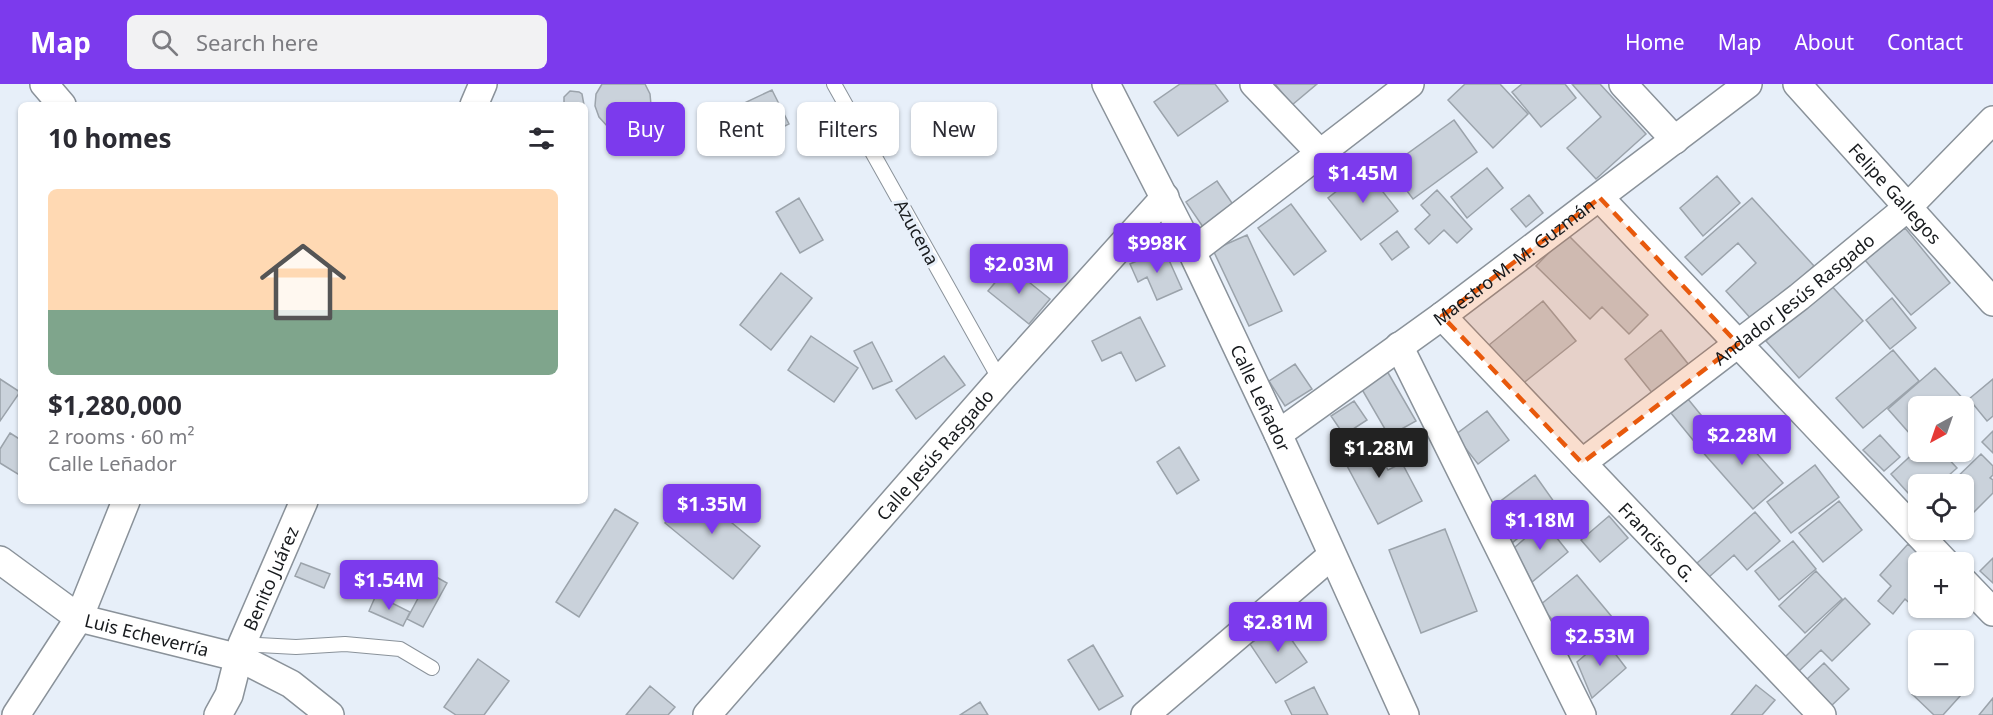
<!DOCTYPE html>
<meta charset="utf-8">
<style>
:root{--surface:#fff;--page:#f2f2f3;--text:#2b2b33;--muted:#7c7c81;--line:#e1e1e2;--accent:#7c3aed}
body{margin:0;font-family:"Noto Sans",sans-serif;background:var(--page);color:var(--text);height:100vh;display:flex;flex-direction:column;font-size:22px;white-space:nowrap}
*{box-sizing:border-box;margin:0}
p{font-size:20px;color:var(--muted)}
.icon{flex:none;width:33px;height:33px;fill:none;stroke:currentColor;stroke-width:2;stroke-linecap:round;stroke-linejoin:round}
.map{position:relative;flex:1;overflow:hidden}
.details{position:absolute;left:18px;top:18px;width:570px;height:402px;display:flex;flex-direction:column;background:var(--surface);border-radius:9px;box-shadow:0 2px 4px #0004}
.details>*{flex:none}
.top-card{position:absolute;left:606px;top:18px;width:570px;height:54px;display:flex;gap:12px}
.needle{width:39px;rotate:220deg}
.buttons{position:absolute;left:1908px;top:312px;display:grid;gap:12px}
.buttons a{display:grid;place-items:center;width:66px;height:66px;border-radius:9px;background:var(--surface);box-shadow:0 2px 4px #0004;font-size:30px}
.price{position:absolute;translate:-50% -51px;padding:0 14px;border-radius:6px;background:var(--accent);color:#fff;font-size:20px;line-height:39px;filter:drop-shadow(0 2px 3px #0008)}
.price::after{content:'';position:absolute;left:50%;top:36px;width:18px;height:14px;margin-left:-9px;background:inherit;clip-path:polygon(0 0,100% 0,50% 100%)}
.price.current{background:#222;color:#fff}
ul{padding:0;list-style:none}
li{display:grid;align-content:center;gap:12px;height:318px;padding:0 30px}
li+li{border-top:2px solid var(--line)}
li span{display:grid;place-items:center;height:186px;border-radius:9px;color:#555}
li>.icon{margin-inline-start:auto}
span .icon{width:108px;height:108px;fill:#fffc;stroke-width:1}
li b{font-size:26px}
h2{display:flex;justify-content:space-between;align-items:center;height:72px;padding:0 30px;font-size:26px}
.pill{padding:0 21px;border-radius:9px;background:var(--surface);box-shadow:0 2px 4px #0004;font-size:21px;line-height:54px}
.pill.current{background:var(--accent);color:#fff}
header{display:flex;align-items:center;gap:36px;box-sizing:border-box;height:84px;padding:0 30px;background:var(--accent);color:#fff}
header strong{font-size:28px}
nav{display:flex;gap:33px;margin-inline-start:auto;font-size:21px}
.search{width:420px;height:54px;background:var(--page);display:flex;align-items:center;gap:15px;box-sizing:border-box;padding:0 21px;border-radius:9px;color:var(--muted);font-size:22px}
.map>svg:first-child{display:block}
.building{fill:#cad2db;stroke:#9ba3ab;stroke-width:1.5}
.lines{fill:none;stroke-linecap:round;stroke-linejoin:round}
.service-casing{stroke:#8a929a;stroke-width:16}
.minor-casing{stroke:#8a929a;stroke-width:30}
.service{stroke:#fff;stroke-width:14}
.minor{stroke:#fff;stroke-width:27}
.marked{fill:#e8590c;fill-opacity:0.2;stroke:#e8590c;stroke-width:4.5;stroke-dasharray:12 8;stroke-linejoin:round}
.labels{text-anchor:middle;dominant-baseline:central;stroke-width:6;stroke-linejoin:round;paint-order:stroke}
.street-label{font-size:18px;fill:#171a1d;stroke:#e7eff9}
</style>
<header>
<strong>Map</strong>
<div class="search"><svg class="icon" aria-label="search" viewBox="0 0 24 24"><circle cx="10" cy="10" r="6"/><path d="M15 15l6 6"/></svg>Search here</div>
<nav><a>Home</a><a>Map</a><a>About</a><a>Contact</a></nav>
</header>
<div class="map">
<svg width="1993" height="631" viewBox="0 0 1993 631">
<rect width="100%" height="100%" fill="#e7eff9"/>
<path class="building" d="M602 0H645L650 10 651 21 648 32 634 45 625 47 616 46 607 42 599 33 595 22 596 10Z
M1180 0H1215L1228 17 1178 52 1154 18Z
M1275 0H1317L1292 21Z
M1465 0H1500L1528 30 1493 64 1448 16Z
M1522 0H1565L1576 14 1541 43 1512 8Z
M1572 0H1600L1646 50 1596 95 1567 64 1601 33Z
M772 6 789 40 759 55 742 20Z
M570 7 579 8 582 10 584 21H564V13Z
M1454 36 1477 68 1413 115 1389 83Z
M1487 84 1503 104 1467 134 1451 113Z
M1365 85 1398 127 1361 156 1328 114Z
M1717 92 1740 119 1703 152 1680 124Z
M1217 97 1234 122 1203 143 1186 118Z
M1437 106 1472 145 1457 159 1444 146 1429 160 1415 145 1430 131 1421 121Z
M1529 111 1543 129 1526 143 1511 125Z
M799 114 823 156 800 169 776 128Z
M1752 114 1814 182 1753 237 1726 207 1756 179 1738 159 1702 191 1685 173Z
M1291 120 1326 167 1294 191 1258 144Z
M1905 144 1950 199 1911 231 1865 176Z
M1397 147 1409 163 1392 176 1380 160Z
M1567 150 1648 231 1629 250 1602 223 1590 235 1536 182Z
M1247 151 1282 227 1249 242 1213 166Z
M1164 165 1182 205 1157 216 1147 193 1138 198 1130 180Z
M1009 182 1050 215 1029 240 988 207Z
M781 189 812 214 771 266 740 241Z
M1830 200 1863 237 1799 294 1766 257Z
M1892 214 1916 244 1890 265 1866 236Z
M1543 217 1576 257 1521 301 1489 261Z
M1140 233 1165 282 1136 297 1121 268 1102 277 1092 257Z
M1661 246 1689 281 1653 310 1625 275Z
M811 252 858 284 834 318 788 286Z
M872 258 892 297 873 305 854 267Z
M1893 266 1919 297 1863 344 1836 314Z
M944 272 965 301 916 335 896 306Z
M1295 280 1312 305 1285 322 1269 297Z
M1935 284 1966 318 1961 322H1918V359L1888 325Z
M1387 287 1416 337 1389 352 1360 302Z
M0 295 20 308 0 337Z
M1993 295V332L1987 337 1969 315Z
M1688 315 1714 347 1697 361 1671 329Z
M1354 317 1367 336 1344 351 1331 332Z
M1487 327 1509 356 1478 380 1455 351Z
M1730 339 1783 399 1753 425 1700 365Z
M1367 347 1388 386 1402 379 1422 417 1378 440 1337 363Z
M1993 347V369L1982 358Z
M10 349 21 356V392L0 379V365Z
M1880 351 1900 373 1884 387 1863 366Z
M1179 363 1199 396 1177 410 1157 378Z
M1918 365V368H1942L1957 384 1939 400H1918V420L1891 390Z
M1981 370 1993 382V391L1990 394 1993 396V409L1964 438V400H1950Z
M1815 381 1839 413 1791 449 1767 418Z
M1535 391 1557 422 1512 459 1494 422Z
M692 406 760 462 733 495 665 439Z
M1839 417 1862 446 1823 478 1799 449Z
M615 425 638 439 579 533 556 518Z
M1755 428 1780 457 1747 486 1734 471 1709 493 1697 479Z
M1609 432 1628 454 1600 478 1581 456Z
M1544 438 1568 468 1532 498 1514 464Z
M1445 445 1477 527 1421 549 1389 466Z
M1793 457 1816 485 1779 516 1755 487Z
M1908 460 1929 478H1918V523L1916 525 1905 515 1893 530 1878 517 1891 502 1880 491Z
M1993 474V499L1980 487Z
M301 479 330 490 324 504 295 492Z
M1816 487 1842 515 1805 549 1779 522Z
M431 490 447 499 423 543 407 535Z
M1577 491 1612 533 1575 563 1540 521Z
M376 511 410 528 403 542 369 527Z
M1845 514 1870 540 1832 577 1821 566 1797 589 1783 575Z
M1280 539 1307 578 1276 599 1250 560Z
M1604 555 1626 584 1592 614 1577 578Z
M1093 561 1123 612 1099 626 1068 576Z
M478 575 509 597 484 631H456L444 623Z
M1824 579 1849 605 1830 623 1805 597Z
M1756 601 1775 616 1762 631H1731Z
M650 602 675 623 668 631H626Z
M1920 602H1951L1961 611 1943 631H1934L1912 610Z
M1314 603 1328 631H1292L1285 617Z
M1993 614V631H1979Z
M980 618 988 631H960Z"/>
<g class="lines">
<g class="service-casing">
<path id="service" d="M834 0 1000 296
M242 560 296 563 345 560 400 565 432 584"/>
</g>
<g class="minor-casing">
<g id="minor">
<path d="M44 0 62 21"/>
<path id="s1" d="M1106 0 1192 168 1278 350 1405 631"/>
<path d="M1254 0 1320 69"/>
<path d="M1623 0 1675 56"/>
<path id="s2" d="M1797 0 1993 218"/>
<path d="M474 21 483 0"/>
<path d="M1600 114 1945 478"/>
<path d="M1192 168 1410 0"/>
<path id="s3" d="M1442 232 1822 631"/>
<path d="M1399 262 1582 631"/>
<path id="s4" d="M1278 350 1442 232 1748 0"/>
<path id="s5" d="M1582 379 1799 213 1908 123 1993 36"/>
<path id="s6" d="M0 476 79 534 240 574 291 600 330 631"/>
<path d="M1964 498 1993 528"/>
<path d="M16 631 79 534 126 417"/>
<path id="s7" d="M218 631 229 611 242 560 304 417"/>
<path id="s8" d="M707 631 1000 296 1165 113"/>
<path d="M1145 631 1331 472"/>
</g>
</g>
<use href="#service" class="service"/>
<use href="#minor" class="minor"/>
</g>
<path class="marked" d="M1600 114 1738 260 1582 379 1442 232Z"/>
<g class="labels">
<g class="street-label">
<text stroke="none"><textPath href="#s2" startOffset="147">Felipe Gallegos</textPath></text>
<text transform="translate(917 148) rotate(61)">Azucena</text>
<text stroke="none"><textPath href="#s4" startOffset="292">Maestro M. M. Guzmán</textPath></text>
<text stroke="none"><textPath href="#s5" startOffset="268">Andador Jesús Rasgado</textPath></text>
<text stroke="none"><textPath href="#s1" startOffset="350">Calle Leñador</textPath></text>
<text stroke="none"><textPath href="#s8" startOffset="346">Calle Jesús Rasgado</textPath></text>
<text stroke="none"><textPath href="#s3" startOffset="312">Francisco G.</textPath></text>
<text stroke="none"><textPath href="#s7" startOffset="147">Benito Juárez</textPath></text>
<text stroke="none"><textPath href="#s6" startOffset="168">Luis Echeverría</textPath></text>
</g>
</g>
</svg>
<div class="buttons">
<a><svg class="needle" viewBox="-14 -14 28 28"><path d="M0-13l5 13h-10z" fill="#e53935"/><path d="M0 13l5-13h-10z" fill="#7c7c81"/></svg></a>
<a><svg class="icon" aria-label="locate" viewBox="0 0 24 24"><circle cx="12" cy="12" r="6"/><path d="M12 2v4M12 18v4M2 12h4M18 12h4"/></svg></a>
<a>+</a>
<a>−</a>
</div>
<b class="price" style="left:1363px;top:120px">$1.45M</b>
<b class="price" style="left:1157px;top:190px">$998K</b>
<b class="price" style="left:1019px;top:211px">$2.03M</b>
<b class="price" style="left:1742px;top:382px">$2.28M</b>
<b class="price current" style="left:1379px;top:395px">$1.28M</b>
<b class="price" style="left:712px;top:451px">$1.35M</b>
<b class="price" style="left:1540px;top:467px">$1.18M</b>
<b class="price" style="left:389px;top:527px">$1.54M</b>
<b class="price" style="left:1278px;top:569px">$2.81M</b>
<b class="price" style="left:1600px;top:583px">$2.53M</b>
<div class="top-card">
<a class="pill current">Buy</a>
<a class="pill">Rent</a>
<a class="pill">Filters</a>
<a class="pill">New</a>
</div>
<section class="details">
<h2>10 homes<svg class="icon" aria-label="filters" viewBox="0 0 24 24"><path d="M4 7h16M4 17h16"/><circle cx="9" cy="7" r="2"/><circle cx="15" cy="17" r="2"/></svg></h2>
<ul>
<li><span style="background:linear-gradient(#ffd9b3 65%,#7fa58c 0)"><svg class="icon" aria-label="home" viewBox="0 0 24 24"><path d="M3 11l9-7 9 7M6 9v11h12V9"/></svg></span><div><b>$1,280,000</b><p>2 rooms · 60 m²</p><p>Calle Leñador</p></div></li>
</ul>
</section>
</div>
